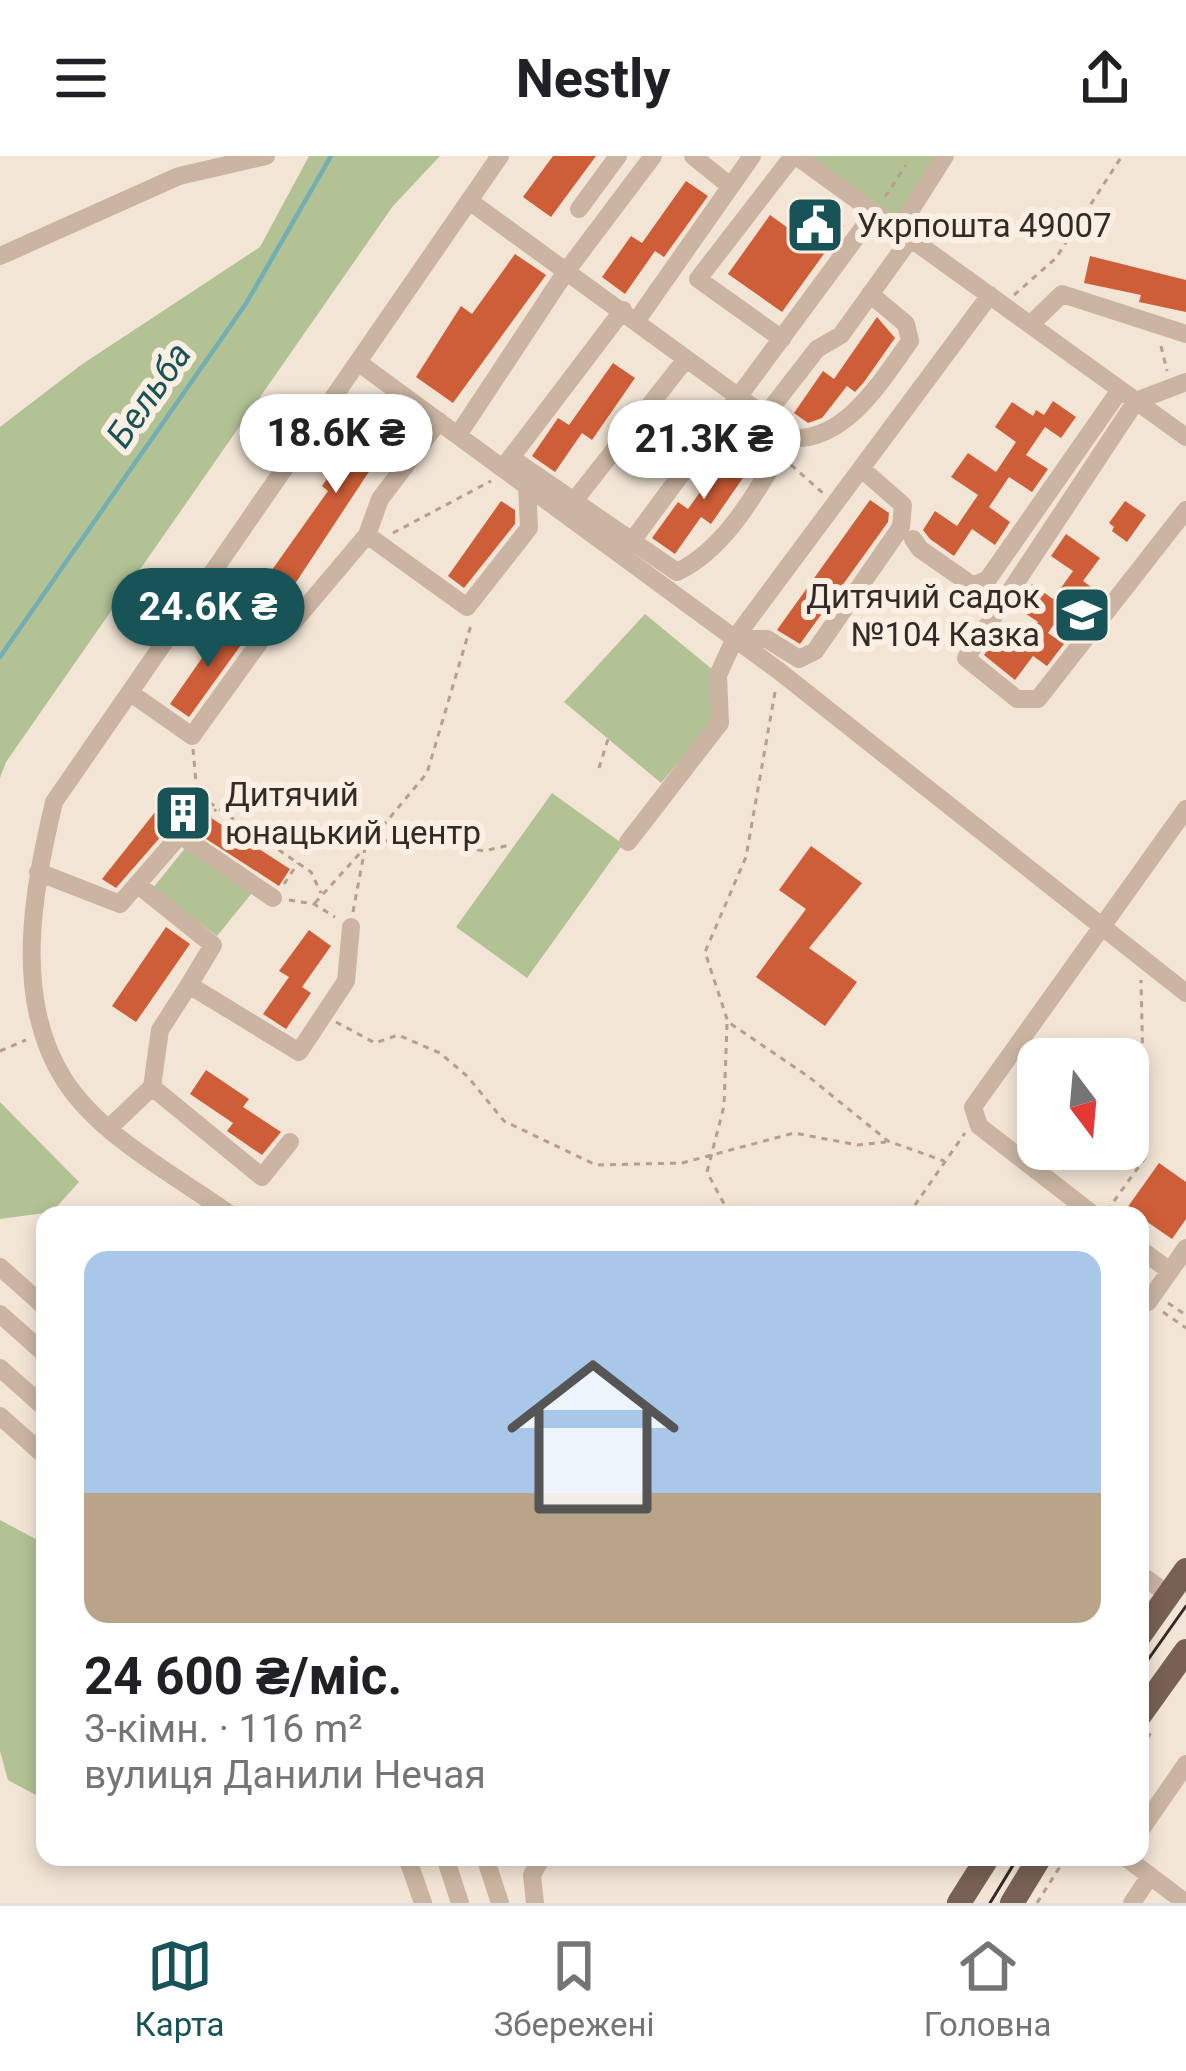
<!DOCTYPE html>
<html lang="uk">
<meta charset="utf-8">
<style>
:root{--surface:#fff;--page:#f6f6f6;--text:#202124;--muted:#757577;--line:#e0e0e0;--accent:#185358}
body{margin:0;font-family:Roboto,sans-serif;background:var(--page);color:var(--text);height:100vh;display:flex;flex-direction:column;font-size:45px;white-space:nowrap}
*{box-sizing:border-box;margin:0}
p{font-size:39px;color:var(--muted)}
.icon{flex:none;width:66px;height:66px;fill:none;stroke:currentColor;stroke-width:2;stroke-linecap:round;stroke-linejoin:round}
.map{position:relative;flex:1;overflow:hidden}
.details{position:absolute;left:36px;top:1050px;width:1113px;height:660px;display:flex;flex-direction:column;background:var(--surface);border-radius:24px;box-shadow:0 6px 18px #0003}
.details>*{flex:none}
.needle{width:78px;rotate:164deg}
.buttons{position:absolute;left:1017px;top:882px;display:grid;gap:24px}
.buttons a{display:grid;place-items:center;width:132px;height:132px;border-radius:24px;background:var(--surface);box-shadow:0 6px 18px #0003;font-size:60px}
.price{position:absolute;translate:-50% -102px;padding:0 27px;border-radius:42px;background:#fff;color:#222;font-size:39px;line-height:78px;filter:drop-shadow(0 3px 6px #0008)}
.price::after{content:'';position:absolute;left:50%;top:72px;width:36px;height:27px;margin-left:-18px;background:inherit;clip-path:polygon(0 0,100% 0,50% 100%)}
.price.on{background:var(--accent);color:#fff}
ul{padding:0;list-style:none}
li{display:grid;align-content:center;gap:24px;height:636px;padding:0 48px}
li span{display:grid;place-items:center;height:372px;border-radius:24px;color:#555}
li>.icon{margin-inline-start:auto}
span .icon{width:216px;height:216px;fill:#fffc;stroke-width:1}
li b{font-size:51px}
header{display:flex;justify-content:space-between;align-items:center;height:156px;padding:0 48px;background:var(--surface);font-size:54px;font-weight:700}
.tabs{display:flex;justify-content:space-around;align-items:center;height:168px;border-top:3px solid var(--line);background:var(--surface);font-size:33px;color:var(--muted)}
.tabs a{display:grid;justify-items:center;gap:6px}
.tabs .on{color:var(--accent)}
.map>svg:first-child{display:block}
.green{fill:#b2c295}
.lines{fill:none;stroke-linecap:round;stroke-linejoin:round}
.stream{stroke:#73aeb1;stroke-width:4.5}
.building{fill:#ce5e38}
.path{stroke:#b69f8c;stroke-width:3;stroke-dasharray:6 6;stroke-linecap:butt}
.minor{stroke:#cbb5a2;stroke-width:18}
.major{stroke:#786154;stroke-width:24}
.tram{stroke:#352a25;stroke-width:3}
.labels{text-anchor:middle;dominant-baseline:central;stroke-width:12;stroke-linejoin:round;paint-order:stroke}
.poi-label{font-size:33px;fill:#352a25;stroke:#faefe2;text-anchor:start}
.water-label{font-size:36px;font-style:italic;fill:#185358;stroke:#faefe2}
</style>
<header><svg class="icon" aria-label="menu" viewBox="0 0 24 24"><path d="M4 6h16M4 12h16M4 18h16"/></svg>Nestly<svg class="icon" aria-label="share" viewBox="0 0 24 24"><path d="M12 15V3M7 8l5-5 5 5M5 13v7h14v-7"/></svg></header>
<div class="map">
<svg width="1186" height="1747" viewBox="0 0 1186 1747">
<rect width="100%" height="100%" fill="#f2e5d6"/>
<path class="green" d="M309 0H440L393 50 6 606 0 622V271L81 209 260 91Z
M808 0H940L901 66Z
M645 458 713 514 716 562 661 627 564 546Z
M552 637 623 688 527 822 456 771Z
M186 691 252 737 217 780 153 732Z
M0 946 79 1026 52 1056 0 1063Z
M0 1364 45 1388V1644L8 1624 0 1595Z"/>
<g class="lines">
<path class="stream" d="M0 501 247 146 331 0"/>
</g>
<path class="building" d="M553 0H596L551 61 523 41Z
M686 25 708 40 664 101 655 95 625 138 602 121 631 80 642 87Z
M819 49 844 70 782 156 728 118 770 59 795 77Z
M515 98 546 119 453 247 416 221 461 150 472 158Z
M1090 100 1186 124V156L1139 146 1141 139 1084 127Z
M877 161 895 182 864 226 855 236 847 230 822 262 808 267 794 257 823 215 834 223Z
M613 207 635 222 592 284 582 277 555 316 532 300 558 262 569 269Z
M1053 245 1076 261 1061 282 1045 271 1026 299 1048 313 1032 336 1009 321 989 351 1010 366 995 389 972 373 954 400 930 383 923 374 935 355 957 370 978 339 951 321 968 297 996 316 1016 286 995 271 1012 246 1033 260 1036 254 1044 259Z
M380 248 403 264 289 437 267 421 328 335 322 330Z
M732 291 754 306 711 368 701 361 675 398 652 382 678 346 688 353Z
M870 344 889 357 888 366 800 488 777 474Z
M501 345 515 354V368L464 432 448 420Z
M1125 345 1146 359 1127 386 1112 375 1114 371 1109 367Z
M1066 378 1100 402 1083 425 1102 439 1085 461 1067 449 1048 477 1064 488 1047 510 1033 500 1015 524 984 499 998 479 1018 493 1038 466 1016 451 1021 444 1032 428 1053 443 1073 415 1051 400Z
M227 466 246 482 189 561 170 548Z
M171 636 290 713 279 730 180 666 170 670 116 732 102 723Z
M811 690 862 727 809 792 857 826 825 870 756 821 806 753 779 734Z
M166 771 190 788 136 866 112 850Z
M309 774 331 790 302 831 311 837 286 873 263 858 289 821 279 815Z
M206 914 249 943 243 951 281 976 262 999 227 975 233 967 190 938Z
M1159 1007 1186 1026V1063L1172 1083 1127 1052Z"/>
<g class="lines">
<path class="path" d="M885 41 906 9
M1014 139 1056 102 1122 0
M1161 190 1167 215
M791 309 824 338
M393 377 491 325
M235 423 266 438 293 443
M775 536 746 701 705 796 728 866 809 921 888 985 944 1005
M193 593 197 638 311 716 321 737
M599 612 608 583
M201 675 216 653
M367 689 427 617 471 469
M284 728 298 707
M289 744 314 748 335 761
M315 747 361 696
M353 756 365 692 398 681 484 695 510 689
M336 866 375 887 398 879 440 897 468 921 504 965 596 1009 682 1007 794 977 858 989 886 986
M727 868 724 950 707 1016 730 1059
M0 895 26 884
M1107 1055 1145 1002 1141 824
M908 1059 965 977
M1168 1147 1186 1159
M1163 1156 1186 1172
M1140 1592 1154 1573
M1037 1747 1066 1701"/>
<path class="minor" d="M693 0 730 30
M796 0 1186 281
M472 47 765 260 817 193 841 179 910 83
M579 53 618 0
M898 74 945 0
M0 100 179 20 266 0
M637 164 752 0
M1031 168 1062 138 1186 178
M782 183 698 123 793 0
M359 207 779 515 1186 837
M1186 226 1136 245 966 502 1017 543H1038L1186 354
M458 279 565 117 653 0
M789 282C845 287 882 224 910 185L906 168 870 138
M511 302 574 345 686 203
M506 308 623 154
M574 345 632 385 874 57
M367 379 467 451 529 372 527 330
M913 383 920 393 973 430 988 423 1120 234
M632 385 677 416C728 392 760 329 789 282L765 260
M212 421 240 461 264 479
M291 469 367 379 380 343 439 265
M735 482 990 139
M132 538 192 580 259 487
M628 686 720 567 718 519 735 482 767 483 799 503 815 495 901 371 903 349 864 315
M38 716 120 748 180 679 273 742
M137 728 213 789 189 829
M152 931 262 1021 290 986
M109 972 152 931 160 874 189 829 299 896 346 825 351 771
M231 1059C177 1020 102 982 65 925 12 843 33 735 54 646L500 0
M1094 1059 979 970 973 951 1186 653
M1140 1093 1170 1115 1148 1146
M0 1111 45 1151
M1170 1115 1186 1092
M0 1158 45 1198
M0 1212 45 1252
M0 1260 45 1300
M1140 1418 1169 1439
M1140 1675 1186 1608
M407 1701 423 1747
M445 1701 460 1747
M485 1701 500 1747
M1125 1701 1186 1747
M535 1747 532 1719 542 1701
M1132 1747 1150 1720"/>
<path class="major" d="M1140 1479 1186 1414
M1140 1559 1186 1495
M959 1747 988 1701
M1012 1747 1040 1701"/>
<path class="tram" d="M1140 1515 1186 1450
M990 1747 1018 1701"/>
</g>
<defs>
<g id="civic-square" transform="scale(3)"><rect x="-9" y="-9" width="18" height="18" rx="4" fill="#185358" stroke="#faefe2"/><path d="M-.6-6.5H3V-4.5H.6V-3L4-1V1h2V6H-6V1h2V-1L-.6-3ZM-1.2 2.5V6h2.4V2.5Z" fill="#fff"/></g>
<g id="school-square" transform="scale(3)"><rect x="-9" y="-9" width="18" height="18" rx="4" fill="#185358" stroke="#faefe2"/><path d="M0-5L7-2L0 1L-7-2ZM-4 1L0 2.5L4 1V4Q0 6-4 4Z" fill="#fff"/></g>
<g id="building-square" transform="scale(3)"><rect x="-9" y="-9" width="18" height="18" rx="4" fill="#185358" stroke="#faefe2"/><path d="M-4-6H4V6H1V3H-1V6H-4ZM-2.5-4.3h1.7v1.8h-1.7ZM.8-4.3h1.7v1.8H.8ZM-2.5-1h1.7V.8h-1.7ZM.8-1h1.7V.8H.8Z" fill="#fff"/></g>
</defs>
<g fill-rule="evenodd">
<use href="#civic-square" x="815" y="69"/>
<use href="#school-square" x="1082" y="459"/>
<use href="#building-square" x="183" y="657"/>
</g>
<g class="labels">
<g class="poi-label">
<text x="857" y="69">Укрпошта 49007</text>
<text x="1040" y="440" text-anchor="end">Дитячий садок<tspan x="1040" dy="38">№104 Казка</tspan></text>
<text x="225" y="638">Дитячий<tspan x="225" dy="38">юнацький центр</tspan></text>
</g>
<g class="water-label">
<text transform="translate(149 239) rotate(-55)">Бельба</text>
</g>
</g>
</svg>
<div class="buttons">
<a><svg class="needle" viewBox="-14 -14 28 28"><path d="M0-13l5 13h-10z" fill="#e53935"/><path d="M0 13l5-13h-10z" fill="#757577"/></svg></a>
</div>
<b class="price" style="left:336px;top:340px">18.6K ₴</b>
<b class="price" style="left:704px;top:346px">21.3K ₴</b>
<b class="price on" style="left:208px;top:514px">24.6K ₴</b>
<section class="details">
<ul>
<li><span style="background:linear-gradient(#a9c7e8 65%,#b9a48a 0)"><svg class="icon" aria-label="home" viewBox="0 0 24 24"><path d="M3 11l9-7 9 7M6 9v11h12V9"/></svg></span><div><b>24 600 ₴/міс.</b><p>3-кімн. · 116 m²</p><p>вулиця Данили Нечая</p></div></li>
</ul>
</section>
</div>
<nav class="tabs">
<a class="on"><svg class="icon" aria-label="map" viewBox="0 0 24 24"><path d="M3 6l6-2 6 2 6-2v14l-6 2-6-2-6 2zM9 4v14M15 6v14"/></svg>Карта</a>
<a><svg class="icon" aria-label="saved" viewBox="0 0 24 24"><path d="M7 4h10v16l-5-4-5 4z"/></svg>Збережені</a>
<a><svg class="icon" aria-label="home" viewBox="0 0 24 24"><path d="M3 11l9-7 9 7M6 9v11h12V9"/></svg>Головна</a>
</nav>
